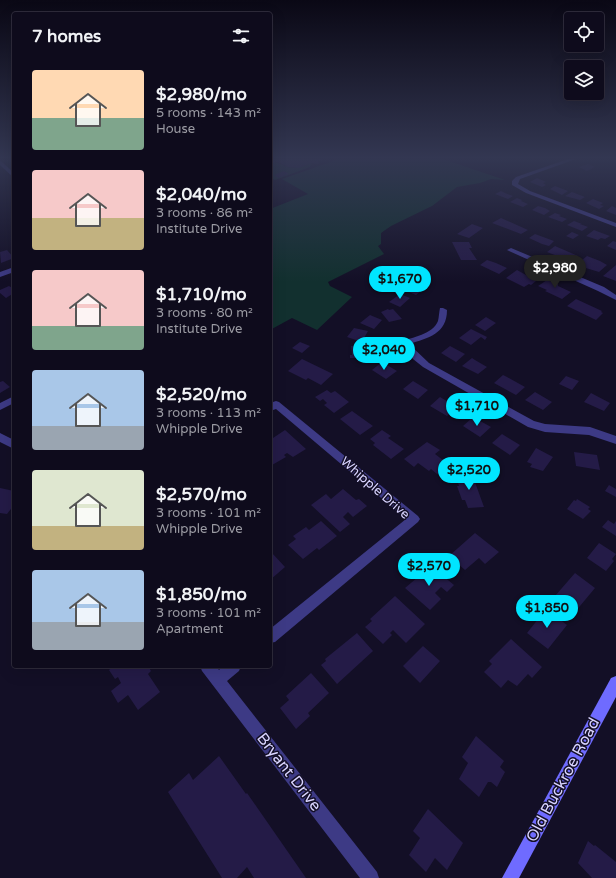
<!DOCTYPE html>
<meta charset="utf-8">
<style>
:root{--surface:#0e0b1c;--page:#1c1929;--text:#f1f3f6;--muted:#9b9ba3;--line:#2e2b3b;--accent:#00e5ff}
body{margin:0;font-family:"Varela Round",sans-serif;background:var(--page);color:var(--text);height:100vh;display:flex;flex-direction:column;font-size:15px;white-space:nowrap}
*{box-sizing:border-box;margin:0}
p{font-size:13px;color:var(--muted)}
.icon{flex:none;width:22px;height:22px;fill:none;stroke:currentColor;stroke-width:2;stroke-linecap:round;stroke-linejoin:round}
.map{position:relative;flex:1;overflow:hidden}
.panel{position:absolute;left:12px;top:12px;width:260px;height:656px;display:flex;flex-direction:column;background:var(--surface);border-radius:4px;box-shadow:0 4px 16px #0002,0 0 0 1px var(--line)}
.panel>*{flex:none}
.fabs{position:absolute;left:564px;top:12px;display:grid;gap:8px}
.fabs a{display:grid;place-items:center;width:40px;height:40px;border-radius:4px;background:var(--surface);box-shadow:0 4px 16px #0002,0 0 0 1px var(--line);font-size:20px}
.price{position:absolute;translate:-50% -34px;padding:0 9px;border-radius:14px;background:var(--accent);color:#111;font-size:13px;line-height:26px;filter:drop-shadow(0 1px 2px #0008)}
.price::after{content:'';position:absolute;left:50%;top:24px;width:12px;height:9px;margin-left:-6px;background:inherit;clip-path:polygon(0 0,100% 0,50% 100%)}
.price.on{background:#222;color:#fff}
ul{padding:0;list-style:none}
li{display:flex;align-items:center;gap:12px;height:100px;padding:0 20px}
li span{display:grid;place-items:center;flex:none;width:112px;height:80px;border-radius:4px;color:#555}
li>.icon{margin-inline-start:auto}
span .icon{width:48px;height:48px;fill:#fffc;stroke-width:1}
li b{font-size:17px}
h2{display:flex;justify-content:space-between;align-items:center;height:48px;padding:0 20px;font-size:17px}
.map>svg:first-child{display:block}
.green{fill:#12302f}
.building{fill:#241b47}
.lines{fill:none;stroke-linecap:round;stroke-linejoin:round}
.street{fill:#3d3a85;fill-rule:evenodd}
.secondary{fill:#6f6bff;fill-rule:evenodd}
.labels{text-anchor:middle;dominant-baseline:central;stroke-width:3;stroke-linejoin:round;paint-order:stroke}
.street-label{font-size:13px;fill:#d9d4ff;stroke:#130f26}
.near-street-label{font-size:16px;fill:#d9d4ff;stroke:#130f26}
</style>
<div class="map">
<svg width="616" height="878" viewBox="0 0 616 878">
<rect width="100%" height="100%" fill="#130f26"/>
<path class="green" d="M270 159H273L272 163C280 162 281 165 288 167 296 169 304 166 312 163L310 167 275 180 270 177Z
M339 159H443L505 180 491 179 480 183 457 187 432 206 391 226 381 233V244L378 246 384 254 328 282 330 286 352 297 317 330 292 318 270 330V209L308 194 282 179Z"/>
<path class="building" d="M273 159H323L318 161 319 164H318L312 163 299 168 288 167 278 162 272 163Z
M588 164 595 167 587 171 579 167Z
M284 171 289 174 278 178 274 175Z
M537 178 546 182 543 183 546 185 542 187 530 182Z
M555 186 568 191 562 195 550 189Z
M501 191 505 193 513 196 508 199 495 194Z
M572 192 585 197 580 200 565 196Z
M517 198 522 200 521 201 528 204 523 207 510 202Z
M593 199 603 203 600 205 604 206 599 209 586 203Z
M538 206 545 208 550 211 544 215 532 210Z
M612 206 616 208V215L606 211Z
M555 213 561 215 559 216 567 219 562 222 548 217Z
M501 218 528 230 521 234 492 223Z
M574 221 582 224H580L588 227 582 231 567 225Z
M472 224 483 228 469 238 457 234Z
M594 230 599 232 610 236 605 239 601 238 598 240 586 236Z
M572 232 579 235 573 239 566 236Z
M535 234 554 241 549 246 542 244 529 238Z
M613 241 616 242V250L607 246Z
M452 242H469L472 248H469L477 260H461Z
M555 246 578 256 570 261 547 252Z
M7 250 14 258 1 263 0 252Z
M587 256 600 261 607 265 599 272 576 265Z
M487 260 496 263 507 268 499 274 480 265Z
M616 265V281L603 276Z
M517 270 526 275 529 276 533 273 541 277 531 285 529 284 524 287 506 278Z
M416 280 427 286 416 295 402 289Z
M547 280 558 284V286L571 292 562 299 545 291 547 290 538 286Z
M9 286 14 289V293L6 298 0 293V290Z
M400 294 410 298 400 307 389 302Z
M576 299 602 311 601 312 603 313 596 320 567 306Z
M388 309 389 310 393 309 402 319 389 322 381 312Z
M370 315 382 320 374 329 360 323Z
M486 317 496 323 485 331 475 325Z
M354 328 368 331 362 342 347 337Z
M471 329 487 337 485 340 481 337 471 345 459 338Z
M300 342 310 346 302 353 292 348Z
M351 346 366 347 367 358H350V355H352Z
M450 346 465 354 456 362 441 353Z
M472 358 475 360 487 367 478 374 462 366Z
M302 359 333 374 321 385 308 378 306 380 288 371Z
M382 362 397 371 386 379 372 370Z
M503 375 507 377 525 387 516 395 494 383Z
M566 376 579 381 572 390 559 384Z
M3 381 10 387 0 393V382Z
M413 381 428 390 418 399 403 389Z
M327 390 331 393 335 391 349 402 334 413 324 405 327 403 323 399 320 401 315 397Z
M535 392 552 402 543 410 525 400Z
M591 393 610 403 604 411 584 402Z
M440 397 457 407 447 416 430 406Z
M352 411 373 426 360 435 340 419Z
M473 417 491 427 480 437 463 426Z
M285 430 306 449 293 457 287 453 284 455 286 457 272 465 270 463V440Z
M382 430 391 436 388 438 404 449 391 459 373 445 375 443 370 439Z
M502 434 520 445 510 455 492 443Z
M427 442 440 450 435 454 448 464 437 474 431 469 429 471 418 463 414 467 404 459Z
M536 448 553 457 543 471 530 467 532 464 527 462Z
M574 452 597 455 600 470 576 466Z
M472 474 484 507 468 508 465 500H462L457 486H459L456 476Z
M609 485 616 489V497L605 491Z
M0 488 14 491V505L7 514 0 513Z
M343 489 356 500 359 499 367 506 353 517 348 512 343 517 350 524 340 532 311 505 326 494 331 499Z
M577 499 590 507 588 509 591 511 583 519 567 509 574 500 576 501Z
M608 520 614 524 616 521V536L602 527Z
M321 521 337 536 319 550 317 548 303 559 288 545 296 539 293 536 306 527 309 530Z
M475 533 499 552 485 564 479 558 465 570 449 556Z
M599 543 616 554 612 559 614 561 606 571 587 558Z
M272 553 285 567 270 580V555Z
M431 566 454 585 447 592 441 587 435 593 441 599 430 610 405 588Z
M575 573 595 588 575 612 555 596Z
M395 596 425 624 406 643 393 630 390 633 392 635 383 644 365 627 372 621 370 619Z
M546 609 567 625 548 649 527 633Z
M357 633 373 651 337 684 321 665 326 661 325 659Z
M511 639 542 667 532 678 528 674 517 686 508 680 501 688 484 672 492 664 489 661Z
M423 646 440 661 420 683 403 666Z
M114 666H148L151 671 148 674 160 692 138 710 128 695 118 703 111 691 121 683 118 677 115 679 109 670Z
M311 673 329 693 308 713 310 716 296 729 280 708 289 700 286 696Z
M476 736 504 761 500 767 505 772 497 787 491 782H488L479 797 459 779 468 763 462 757Z
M219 756 246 794 247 793 306 878H254L247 867 237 878H222L168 792 189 773 193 780Z
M428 809 463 843 447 870 435 858 426 872 409 855 420 838 413 831Z
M588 841 594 846 595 845 616 862V878H592L578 863Z"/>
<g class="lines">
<path class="street" d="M568 159H576L520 179 518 184 530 191 616 223V227L526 193 512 185V181L516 177Z
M0 160 14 173V178L0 165Z
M511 248 604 287 616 295V300L598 291 509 251 507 250Z
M14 267V272L0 277V272Z
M440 308H443L447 310C447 334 428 338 409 344L429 363 534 421 545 424 590 427 616 436V444L589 435 545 432 528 427 423 367 413 359 399 343 400 341C412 338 433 334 438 321 439 317 439 312 440 308Z
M14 396V403L0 410V403Z
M276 401 279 402 418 516 420 519 418 522 275 642 270 643V629L406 519 276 409 270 411V403Z
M0 433 14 440V449L0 442Z
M200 666H216L219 670 223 666H241L239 671 227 681 377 872 379 878H360L202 671Z"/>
<path class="secondary" d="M616 676V697L519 878H502L611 678Z"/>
</g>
<linearGradient id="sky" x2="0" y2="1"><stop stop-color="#0a0815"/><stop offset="0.56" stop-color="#333752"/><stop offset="1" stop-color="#333752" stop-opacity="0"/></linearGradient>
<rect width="616" height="282" fill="url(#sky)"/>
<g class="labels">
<g class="street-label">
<text transform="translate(375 488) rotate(41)">Whipple Drive</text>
</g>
<g class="near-street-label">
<text transform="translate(289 772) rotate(52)">Bryant Drive</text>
<text transform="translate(563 780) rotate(-62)">Old Buckroe Road</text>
</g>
</g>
</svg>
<div class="fabs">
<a><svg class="icon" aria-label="locate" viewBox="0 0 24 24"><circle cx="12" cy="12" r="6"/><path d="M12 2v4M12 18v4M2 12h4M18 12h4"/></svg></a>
<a><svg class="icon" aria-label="layers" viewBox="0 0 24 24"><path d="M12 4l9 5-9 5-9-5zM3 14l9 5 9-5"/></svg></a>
</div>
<b class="price on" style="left:555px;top:289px">$2,980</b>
<b class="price" style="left:400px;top:300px">$1,670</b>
<b class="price" style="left:384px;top:371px">$2,040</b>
<b class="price" style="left:477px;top:427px">$1,710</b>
<b class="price" style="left:469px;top:491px">$2,520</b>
<b class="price" style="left:429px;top:587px">$2,570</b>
<b class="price" style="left:547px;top:629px">$1,850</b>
<section class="panel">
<h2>7 homes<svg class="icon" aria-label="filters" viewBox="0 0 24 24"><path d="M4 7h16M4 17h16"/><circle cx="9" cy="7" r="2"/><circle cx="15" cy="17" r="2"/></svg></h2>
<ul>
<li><span style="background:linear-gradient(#ffd9b3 60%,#7fa58c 0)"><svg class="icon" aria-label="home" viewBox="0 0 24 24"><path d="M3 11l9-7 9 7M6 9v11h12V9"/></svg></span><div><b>$2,980/mo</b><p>5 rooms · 143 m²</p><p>House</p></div></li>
<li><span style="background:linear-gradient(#f6c9c9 60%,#c2b280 0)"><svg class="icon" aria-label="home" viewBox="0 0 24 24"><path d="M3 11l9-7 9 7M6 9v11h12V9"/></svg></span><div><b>$2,040/mo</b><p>3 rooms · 86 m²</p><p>Institute Drive</p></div></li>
<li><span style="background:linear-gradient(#f6c9c9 70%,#7fa58c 0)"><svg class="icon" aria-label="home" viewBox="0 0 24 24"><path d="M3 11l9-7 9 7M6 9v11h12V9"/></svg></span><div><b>$1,710/mo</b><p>3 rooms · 80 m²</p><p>Institute Drive</p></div></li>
<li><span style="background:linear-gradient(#a9c7e8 70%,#9aa5b1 0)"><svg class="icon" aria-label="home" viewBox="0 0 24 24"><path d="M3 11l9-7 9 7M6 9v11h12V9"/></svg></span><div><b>$2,520/mo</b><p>3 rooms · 113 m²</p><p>Whipple Drive</p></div></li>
<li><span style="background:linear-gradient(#dfe7d0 70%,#c2b280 0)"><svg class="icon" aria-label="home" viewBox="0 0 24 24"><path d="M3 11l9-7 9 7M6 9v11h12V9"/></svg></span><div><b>$2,570/mo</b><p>3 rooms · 101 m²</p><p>Whipple Drive</p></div></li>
<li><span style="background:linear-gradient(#a9c7e8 65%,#9aa5b1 0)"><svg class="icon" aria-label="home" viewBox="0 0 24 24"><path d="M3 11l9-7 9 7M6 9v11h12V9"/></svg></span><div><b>$1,850/mo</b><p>3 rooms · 101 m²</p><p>Apartment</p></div></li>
</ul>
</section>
</div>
